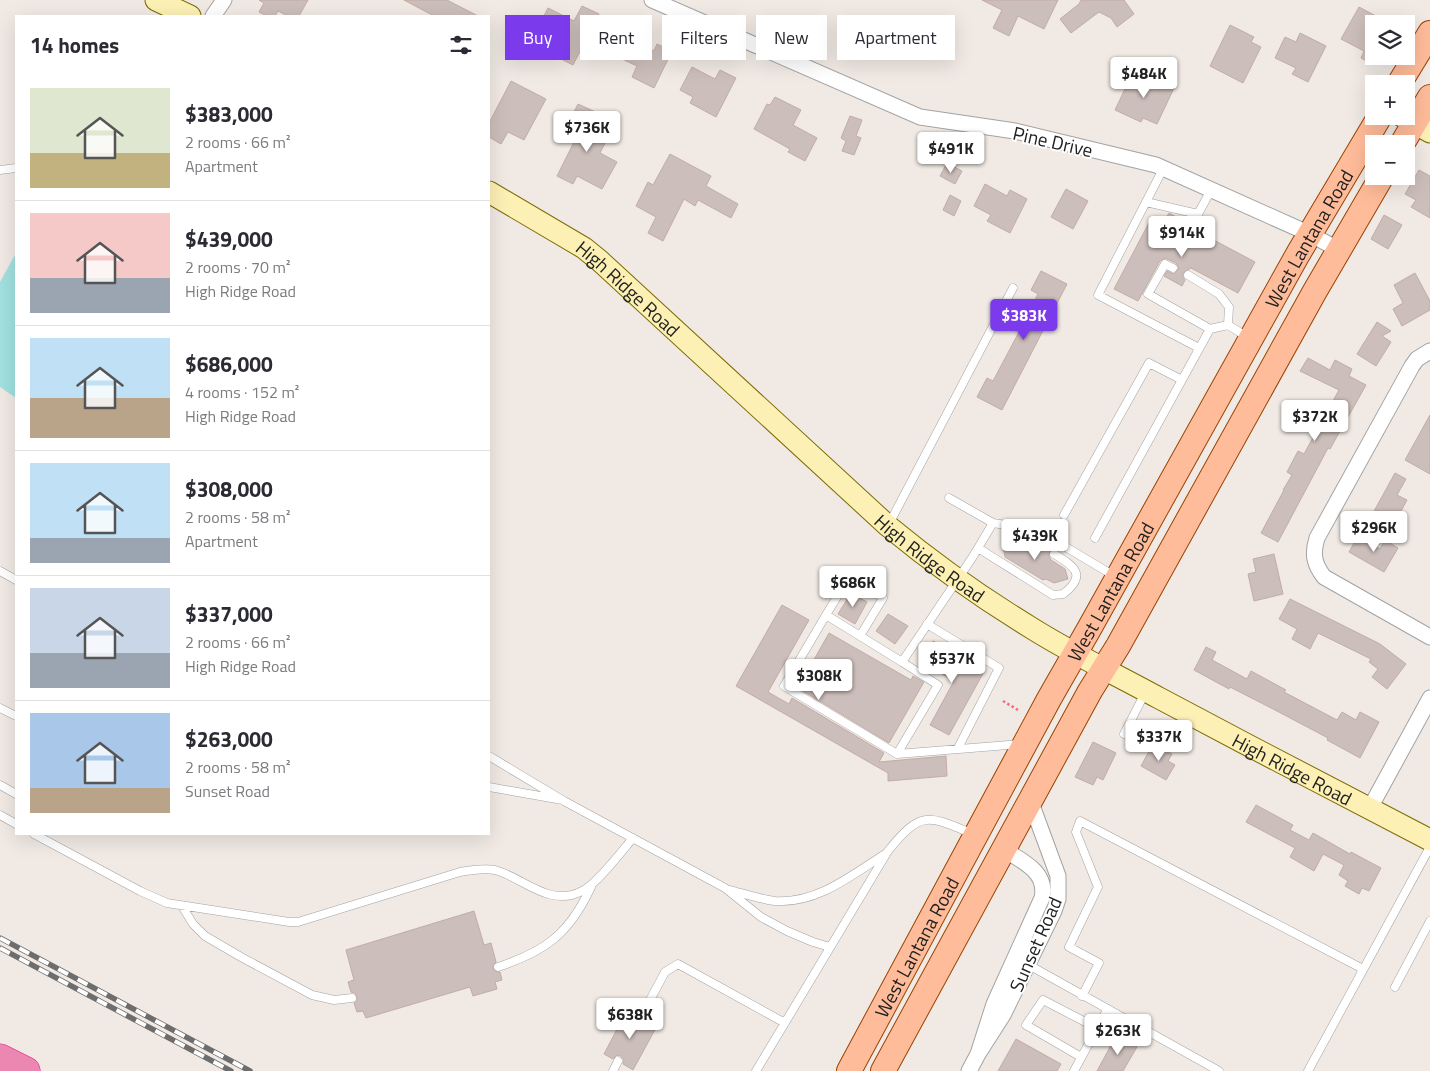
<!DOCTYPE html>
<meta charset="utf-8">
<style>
:root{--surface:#fff;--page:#f2f2f3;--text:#2b2b33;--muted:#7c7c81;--line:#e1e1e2;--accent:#7c3aed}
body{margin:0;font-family:"Titillium Web",sans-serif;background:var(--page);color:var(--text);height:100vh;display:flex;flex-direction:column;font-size:19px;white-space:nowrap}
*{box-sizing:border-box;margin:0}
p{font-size:16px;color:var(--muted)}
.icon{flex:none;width:28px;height:28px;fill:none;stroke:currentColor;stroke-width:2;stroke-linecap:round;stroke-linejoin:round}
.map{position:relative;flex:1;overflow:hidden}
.panel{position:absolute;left:15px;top:15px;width:475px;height:820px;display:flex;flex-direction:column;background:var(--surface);border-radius:0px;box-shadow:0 5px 20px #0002}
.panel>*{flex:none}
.top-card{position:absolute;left:505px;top:15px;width:475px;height:45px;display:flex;gap:10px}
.tools{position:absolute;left:1365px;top:15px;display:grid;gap:10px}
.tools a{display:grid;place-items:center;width:50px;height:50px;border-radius:0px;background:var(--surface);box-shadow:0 5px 20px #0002;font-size:25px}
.price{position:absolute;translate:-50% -42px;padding:0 11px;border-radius:5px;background:#fff;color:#222;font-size:16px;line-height:32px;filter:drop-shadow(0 1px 2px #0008)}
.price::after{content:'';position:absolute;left:50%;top:30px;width:15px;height:11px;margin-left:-8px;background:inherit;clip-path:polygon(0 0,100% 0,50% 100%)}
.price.active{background:var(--accent);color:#fff}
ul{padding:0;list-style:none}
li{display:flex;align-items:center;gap:15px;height:125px;padding:0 15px}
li+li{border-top:1px solid var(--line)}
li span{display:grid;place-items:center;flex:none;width:140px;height:100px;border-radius:0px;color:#555}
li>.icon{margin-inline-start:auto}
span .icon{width:60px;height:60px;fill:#fffc;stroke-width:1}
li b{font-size:21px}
h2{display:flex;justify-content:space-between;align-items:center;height:60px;padding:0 15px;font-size:21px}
.tag{padding:0 18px;border-radius:0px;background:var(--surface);box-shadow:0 5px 20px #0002;font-size:18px;line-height:45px}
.tag.active{background:var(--accent);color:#fff}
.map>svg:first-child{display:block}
.water{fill:#a2e0e0}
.building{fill:#ccbeba;stroke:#c3aca6}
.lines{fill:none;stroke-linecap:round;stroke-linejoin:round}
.lane-casing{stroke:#a3a3a3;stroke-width:9}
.street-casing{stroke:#a3a3a3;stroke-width:17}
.secondary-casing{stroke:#7b6c00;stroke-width:23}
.primary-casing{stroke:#994300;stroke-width:26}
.highway-casing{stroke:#e61a8f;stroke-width:29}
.path{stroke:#ff667a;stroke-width:2.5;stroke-dasharray:2.5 2.5;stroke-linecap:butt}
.lane{stroke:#fff;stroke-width:8}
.street{stroke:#fff;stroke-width:15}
.secondary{stroke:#fdf0b5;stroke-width:21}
.primary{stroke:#ffbc9a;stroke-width:24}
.highway{stroke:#ec87b2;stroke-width:28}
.rail-casing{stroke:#6d6d6d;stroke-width:5.5}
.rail{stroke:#fff;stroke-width:4;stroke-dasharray:11;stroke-linecap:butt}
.labels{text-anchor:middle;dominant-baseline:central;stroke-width:4;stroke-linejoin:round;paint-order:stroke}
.street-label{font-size:19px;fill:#1f1f1f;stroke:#fff}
</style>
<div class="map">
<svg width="1430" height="1071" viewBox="0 0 1430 1071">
<rect width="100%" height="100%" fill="#f0e9e4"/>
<path class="water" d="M16 253V398L0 387V282Z"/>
<path class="building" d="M259 0H308L299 16H288L278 11 275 16H267L259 12 264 3Z
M404 0H447L478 16H434Z
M982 0H1058L1044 29 1018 16 1009 36 993 28 1002 10Z
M1081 0H1124L1134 14 1117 27 1111 18 1099 12 1071 33 1060 19 1079 4Z
M582 6 599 14 573 65 551 54 554 48 533 37 548 8 574 21Z
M1359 7 1391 24H1374V65L1361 58 1364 51 1341 39Z
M1230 25 1254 37 1251 42 1261 47 1243 83 1210 66Z
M1300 33 1326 46 1308 82 1292 74 1296 68 1275 58 1285 37 1296 42Z
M631 40 654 51 657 44 672 51 654 88 632 77 637 66 622 59Z
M692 67 715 79 720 70 736 78 716 117 690 103 693 97 680 90Z
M1133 72 1157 83 1158 81 1174 88 1157 124 1143 118 1141 122 1115 110Z
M511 81 546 99 524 140 508 132 501 144 489 137V123Z
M775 97 801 110 793 125 817 138 805 161 788 152 790 149 754 129 767 104 770 105Z
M578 104 600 114 590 135 605 143 600 153 617 162 602 189 577 176 573 184 557 176 583 124 571 118Z
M850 116 862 120 856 136 861 138 854 155 842 151 846 141 841 138Z
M670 154 711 176 706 186 738 204 731 218 698 200 695 206 684 199 663 241 648 233 656 217 636 206 648 182 653 185Z
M947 163 962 171 955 184 940 176Z
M1419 170 1430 176V218L1411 207 1416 200 1405 194Z
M985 184 1007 196 1010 190 1027 199 1010 233 987 221 991 215 974 206Z
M1066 189 1088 201 1073 229 1051 217Z
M950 195 961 201 954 216 943 210Z
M1169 213 1196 228 1195 230 1255 262 1238 293 1191 268 1183 273V277L1185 280 1182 286 1164 276 1167 271 1174 274 1179 268 1176 263 1165 258 1160 261 1138 301 1114 289 1151 219 1162 225Z
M1384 215 1402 225 1388 249 1371 239Z
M1041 271 1067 284 1002 410 977 397 987 378 993 381 1019 332 1038 294 1031 290Z
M1415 273 1430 301V310L1402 326 1393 309 1403 303 1394 285Z
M1377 322 1391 331 1382 336 1391 342 1376 366 1357 354Z
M1308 358 1330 370 1335 360 1352 369 1349 376 1366 385 1330 449 1328 448 1278 542 1261 533 1284 490H1283L1292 475 1287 472 1298 451 1304 454 1339 390 1300 371Z
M1430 415V474L1405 460Z
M1395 473 1406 479 1397 495 1407 500 1394 524 1373 513Z
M1358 536 1380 549 1385 540 1398 548 1384 572 1349 552Z
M1013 537 1034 550 1035 548 1038 550 1042 548 1044 544 1042 539 1057 548 1051 549 1049 556 1051 560 1065 569 1068 579 1054 583 1046 579 1043 580 1005 557 1003 546 1008 545Z
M1274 554 1283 594 1254 601 1248 574 1256 572 1253 559Z
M851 593 867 602 855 624 838 614Z
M1290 599 1380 644 1406 664 1387 689 1372 677 1378 669 1369 662 1371 659 1318 633 1310 649 1292 639 1297 629 1279 619Z
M782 605 809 620 768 692 789 704 792 698 884 753 879 762 946 756 947 776 888 781V773L736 686Z
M888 614 908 626 895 644 876 631Z
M829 633 911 680 913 676 924 682 889 743 798 688Z
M933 641 985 670 949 735 930 725 954 681 932 668 929 673 919 666Z
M1206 647 1216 652 1212 660 1247 679 1251 671 1286 690 1284 692 1337 720 1342 712 1356 720 1360 712 1379 722 1360 758 1327 740 1328 738 1275 710 1230 687 1229 689 1194 670Z
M1093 742 1116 753 1103 780 1097 777 1093 785 1075 777Z
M1153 744 1172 754 1168 761 1175 765 1166 780 1141 766Z
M1256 805 1293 825 1290 830 1309 840 1313 833 1350 854 1351 852 1381 868 1369 891 1362 888 1359 894 1345 886 1348 881 1339 875 1344 865 1323 854 1314 871 1290 857 1295 848 1246 822Z
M474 911 484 945 491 943 496 962 493 966V969L497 972H500L502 980 495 982 497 989 473 996 470 987 366 1018 363 1011 357 1012 354 1003 357 1001V997L355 993 351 992 348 982 354 980 346 950Z
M627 1010 636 1014 635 1018 638 1022 642 1023 646 1020 657 1026 633 1070 623 1064 624 1060 621 1056 617 1055 613 1059 604 1054Z
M1116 1036 1137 1047 1123 1071H1097Z
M1016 1039 1061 1064 1057 1071H998Z"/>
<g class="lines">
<g class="lane-casing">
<path id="lane" d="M1163 169 1098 295 1199 348
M0 170 16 168
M1146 202 1198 214 1211 190
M1188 275 1219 294 1229 307 1228 325 1249 338
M1210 329 1228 325
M949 498 993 523 1019 527 1029 533 1044 534 1116 577
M1064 515 1149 363 1182 380
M993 523 972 558 902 662 938 685 897 754 1020 744
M889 524 1013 288
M1029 533 1038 544
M1095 538 1210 329 1148 294 1165 264 1173 268
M978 548 1053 595 1063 594C1088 575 1074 566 1054 554
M0 571 16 580
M826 615 849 577 883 598 860 636
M927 624 999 668 958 748
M0 708 16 716
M1124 734 1145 693
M897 754 784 686 826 615 902 662
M489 756 564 801 725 888 761 917 787 931 813 942 830 947
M0 785 16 794
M489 787 557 799
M0 815 16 824
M34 834 140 891 167 903 289 922H298L460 872C471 870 484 868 495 870 524 878 550 908 582 891 596 885 622 851 633 838
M730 890C745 894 760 899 775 901 817 904 852 875 885 854
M182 906 193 924 205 936 241 957 312 995 334 1000 352 998
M1027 964 1219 1071
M498 967C546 951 569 934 591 887
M1395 987 1430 921
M1082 996 1099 963 1069 947 1098 887 1076 832 1080 821 1363 969
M641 1017 665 972 678 964 785 1023
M1081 1057 1026 1025 1043 1000 1097 1028
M613 1071 618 1061
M756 1071 888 851C921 810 928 815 973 834
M1074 1071 1107 1010
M1308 1071 1430 847"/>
</g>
<g class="street-casing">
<path id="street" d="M652 0 920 117 1015 131 1156 165 1310 234 1339 250
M213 16 224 0
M1430 351 1417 359 1412 366 1317 538C1312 554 1314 564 1324 577L1430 637
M1370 808 1430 698
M978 1054 1003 1015 1054 911 1058 899V876L1030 800
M969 1071 978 1054 994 1004 1042 898C1048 872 1022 861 1003 849"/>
</g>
<g class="secondary-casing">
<g id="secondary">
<path d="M156 0 190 16"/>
<path d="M1402 116 1430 132"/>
<path id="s1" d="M489 192 584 248 600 261 888 526C934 564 982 598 1033 629 1073 654 1117 675 1159 698 1249 746 1339 793 1430 840"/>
</g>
</g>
<g class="primary-casing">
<g id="primary">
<path d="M1399 84 1430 33"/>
<path d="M1402 144 1430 97"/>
<path id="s2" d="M849 1071 1049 699 1089 629 1298 254 1380 116"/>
<path d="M883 1071 1090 691 1118 646 1315 291 1382 176"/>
</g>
</g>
<g class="highway-casing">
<path id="highway" d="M0 1058 26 1071"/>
</g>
<path class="path" d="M1003 701 1018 710"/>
<use href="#lane" class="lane"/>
<use href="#street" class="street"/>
<use href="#secondary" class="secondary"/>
<use href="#primary" class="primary"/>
<use href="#highway" class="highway"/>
<g class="rail-casing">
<path id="rail" d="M0 938 250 1071
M0 948 231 1071"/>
</g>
<use href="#rail" class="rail"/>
</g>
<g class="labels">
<g class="street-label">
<text transform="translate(1053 141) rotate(13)">Pine Drive</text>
<text stroke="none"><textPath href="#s2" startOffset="951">West Lantana Road</textPath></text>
<text stroke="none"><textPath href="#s1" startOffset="170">High Ridge Road</textPath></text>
<text stroke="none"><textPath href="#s1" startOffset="575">High Ridge Road</textPath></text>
<text stroke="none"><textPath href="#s2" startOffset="546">West Lantana Road</textPath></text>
<text stroke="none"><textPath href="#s1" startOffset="995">High Ridge Road</textPath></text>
<text transform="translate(1035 944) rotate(-66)">Sunset Road</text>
<text stroke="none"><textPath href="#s2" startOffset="141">West Lantana Road</textPath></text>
</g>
</g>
</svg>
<div class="tools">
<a><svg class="icon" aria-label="layers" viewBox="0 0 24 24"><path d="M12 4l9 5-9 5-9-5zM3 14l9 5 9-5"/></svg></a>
<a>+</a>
<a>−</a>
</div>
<b class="price" style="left:1144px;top:99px">$484K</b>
<b class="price" style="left:587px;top:153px">$736K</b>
<b class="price" style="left:951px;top:174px">$491K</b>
<b class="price" style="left:1182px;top:258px">$914K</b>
<b class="price active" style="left:1024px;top:341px">$383K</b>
<b class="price" style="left:1315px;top:442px">$372K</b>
<b class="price" style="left:1374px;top:553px">$296K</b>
<b class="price" style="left:1035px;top:561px">$439K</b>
<b class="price" style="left:853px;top:608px">$686K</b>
<b class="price" style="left:952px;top:684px">$537K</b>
<b class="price" style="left:819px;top:701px">$308K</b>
<b class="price" style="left:1159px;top:762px">$337K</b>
<b class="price" style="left:630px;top:1040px">$638K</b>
<b class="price" style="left:1118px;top:1056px">$263K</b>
<div class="top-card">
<a class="tag active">Buy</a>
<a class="tag">Rent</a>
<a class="tag">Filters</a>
<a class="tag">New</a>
<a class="tag">Apartment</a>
</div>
<section class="panel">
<h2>14 homes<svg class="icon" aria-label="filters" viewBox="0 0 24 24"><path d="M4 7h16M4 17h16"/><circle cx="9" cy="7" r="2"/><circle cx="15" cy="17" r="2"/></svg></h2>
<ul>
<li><span style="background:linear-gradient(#dfe7d0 65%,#c2b280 0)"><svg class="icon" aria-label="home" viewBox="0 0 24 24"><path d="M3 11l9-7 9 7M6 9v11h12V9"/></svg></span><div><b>$383,000</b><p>2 rooms · 66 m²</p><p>Apartment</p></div></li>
<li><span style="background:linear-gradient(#f6c9c9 65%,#9aa5b1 0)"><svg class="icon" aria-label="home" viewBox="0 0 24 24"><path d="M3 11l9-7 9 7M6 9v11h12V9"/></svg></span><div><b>$439,000</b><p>2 rooms · 70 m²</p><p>High Ridge Road</p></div></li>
<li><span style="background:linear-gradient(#bfe0f5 60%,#b9a48a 0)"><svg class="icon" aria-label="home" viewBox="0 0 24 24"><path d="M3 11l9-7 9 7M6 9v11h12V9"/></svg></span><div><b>$686,000</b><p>4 rooms · 152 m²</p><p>High Ridge Road</p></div></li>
<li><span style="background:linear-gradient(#bfe0f5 75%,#9aa5b1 0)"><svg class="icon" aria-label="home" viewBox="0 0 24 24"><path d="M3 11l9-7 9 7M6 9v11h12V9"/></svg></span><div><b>$308,000</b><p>2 rooms · 58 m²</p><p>Apartment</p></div></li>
<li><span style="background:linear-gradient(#c9d6e8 65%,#9aa5b1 0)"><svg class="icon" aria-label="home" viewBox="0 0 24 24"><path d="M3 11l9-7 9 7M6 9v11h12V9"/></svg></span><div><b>$337,000</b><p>2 rooms · 66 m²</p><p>High Ridge Road</p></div></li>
<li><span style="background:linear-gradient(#a9c7e8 75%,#b9a48a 0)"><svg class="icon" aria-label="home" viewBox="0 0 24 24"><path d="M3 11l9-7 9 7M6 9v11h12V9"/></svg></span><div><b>$263,000</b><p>2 rooms · 58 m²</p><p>Sunset Road</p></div></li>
</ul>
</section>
</div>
